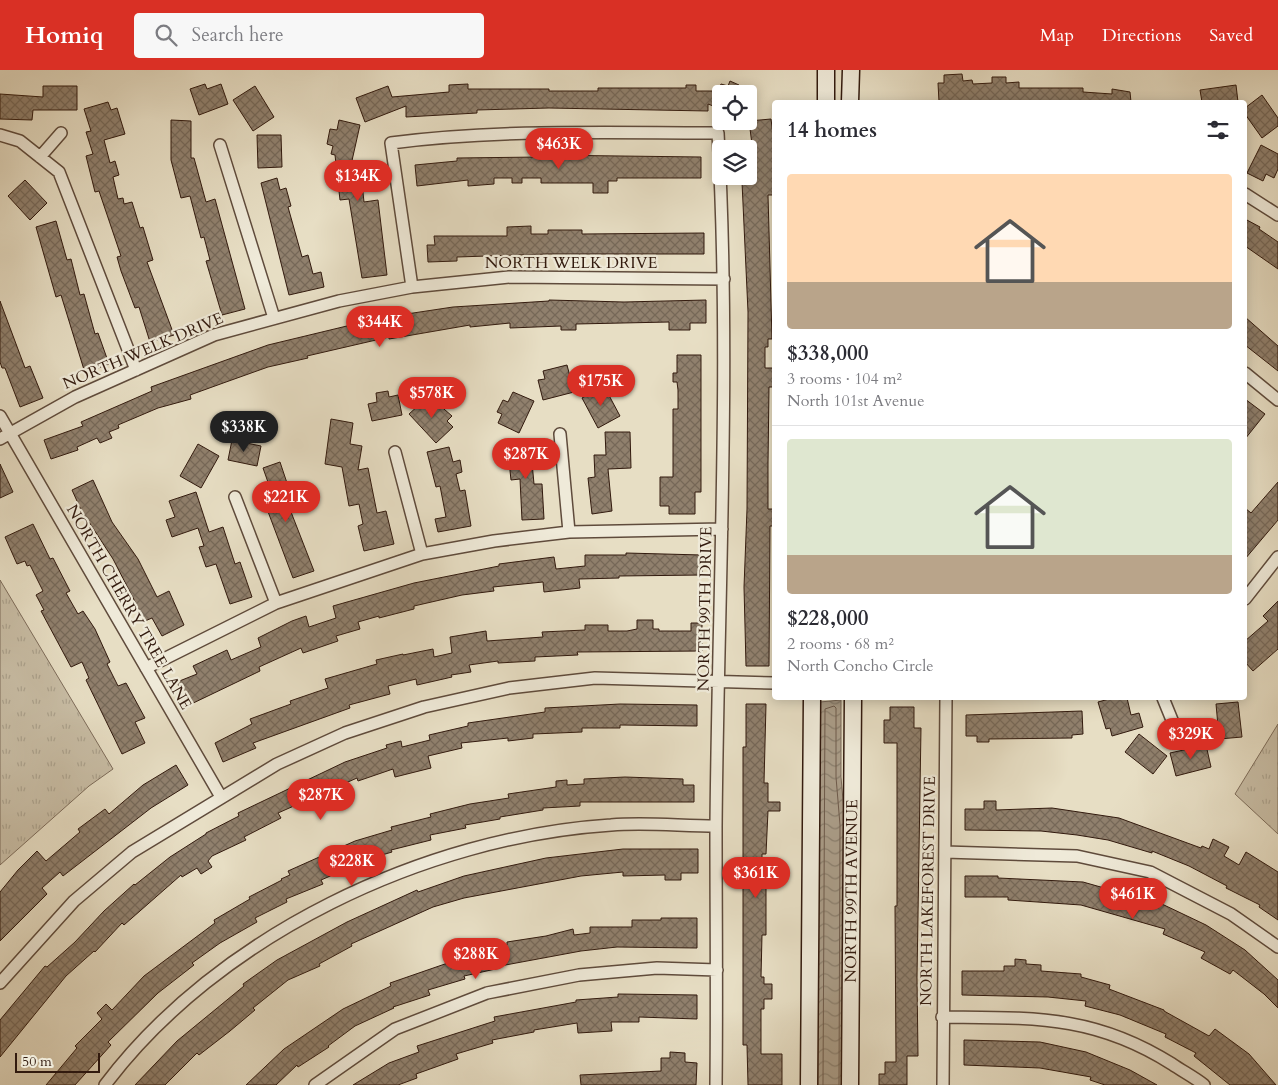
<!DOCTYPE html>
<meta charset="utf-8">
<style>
:root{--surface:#fff;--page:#f7f7f7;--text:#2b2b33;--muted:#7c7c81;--line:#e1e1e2;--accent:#d93025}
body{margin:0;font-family:Cardo,serif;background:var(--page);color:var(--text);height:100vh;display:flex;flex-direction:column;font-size:19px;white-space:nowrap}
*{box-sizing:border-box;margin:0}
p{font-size:16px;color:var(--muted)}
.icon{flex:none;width:28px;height:28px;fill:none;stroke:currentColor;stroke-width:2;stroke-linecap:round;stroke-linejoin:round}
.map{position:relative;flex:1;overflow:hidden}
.drawer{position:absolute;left:772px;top:30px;width:475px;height:600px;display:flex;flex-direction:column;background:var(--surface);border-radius:5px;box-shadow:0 2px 12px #0003}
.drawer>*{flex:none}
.fabs{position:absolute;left:712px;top:15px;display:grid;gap:10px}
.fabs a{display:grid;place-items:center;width:45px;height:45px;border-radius:5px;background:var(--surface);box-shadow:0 2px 12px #0003;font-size:25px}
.scale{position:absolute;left:15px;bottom:12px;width:85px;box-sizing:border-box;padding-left:5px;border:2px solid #321a0e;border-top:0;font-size:14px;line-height:18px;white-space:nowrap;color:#321a0e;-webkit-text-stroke:4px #efead9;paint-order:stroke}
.price{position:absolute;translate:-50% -42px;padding:0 11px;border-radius:18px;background:var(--accent);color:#fff;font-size:16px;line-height:32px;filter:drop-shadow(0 1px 2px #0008)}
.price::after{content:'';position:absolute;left:50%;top:30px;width:15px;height:11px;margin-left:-8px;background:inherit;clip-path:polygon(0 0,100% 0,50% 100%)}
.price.on{background:#222;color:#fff}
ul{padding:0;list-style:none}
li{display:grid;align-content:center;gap:10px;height:265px;padding:0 15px}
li+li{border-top:1px solid var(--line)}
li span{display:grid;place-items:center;height:155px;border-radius:5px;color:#555}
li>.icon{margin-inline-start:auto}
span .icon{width:90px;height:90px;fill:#fffc;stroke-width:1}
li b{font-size:21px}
h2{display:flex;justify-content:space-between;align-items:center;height:60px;padding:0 15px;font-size:21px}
header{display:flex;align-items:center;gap:30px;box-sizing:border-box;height:70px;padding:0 25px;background:var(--accent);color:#fff}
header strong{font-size:24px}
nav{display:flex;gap:28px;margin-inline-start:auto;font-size:18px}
.search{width:350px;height:45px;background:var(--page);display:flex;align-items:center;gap:12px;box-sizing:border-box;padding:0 18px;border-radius:5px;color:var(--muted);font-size:19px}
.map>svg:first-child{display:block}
.grass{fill:url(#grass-tufts);stroke:#7d6c5a}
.water{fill:url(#water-waves);stroke:#796756}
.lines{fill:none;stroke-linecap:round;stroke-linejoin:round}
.shore{stroke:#6e5a4a;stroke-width:1}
.building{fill:url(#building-cross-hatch);stroke:#321a0e}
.street-casing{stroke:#5f4b3c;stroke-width:14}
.secondary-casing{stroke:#321a0e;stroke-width:19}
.street{stroke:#efead9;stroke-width:11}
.secondary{stroke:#efead9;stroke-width:16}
.labels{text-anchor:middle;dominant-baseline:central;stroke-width:4.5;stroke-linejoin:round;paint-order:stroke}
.street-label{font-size:16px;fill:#321a0e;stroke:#efead9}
</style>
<header>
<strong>Homiq</strong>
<div class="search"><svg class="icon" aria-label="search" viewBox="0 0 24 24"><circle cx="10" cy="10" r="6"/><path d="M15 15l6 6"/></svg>Search here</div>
<nav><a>Map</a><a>Directions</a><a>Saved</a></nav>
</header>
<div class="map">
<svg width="1278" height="1015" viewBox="0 0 1278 1015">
<defs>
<pattern id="grass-tufts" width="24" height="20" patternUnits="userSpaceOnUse" patternTransform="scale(1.25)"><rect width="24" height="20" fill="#c8bda5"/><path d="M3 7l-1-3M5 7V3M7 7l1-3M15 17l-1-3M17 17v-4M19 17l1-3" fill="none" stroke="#aca28d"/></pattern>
<pattern id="water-waves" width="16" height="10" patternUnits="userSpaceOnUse" patternTransform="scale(1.25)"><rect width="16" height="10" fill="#a99b86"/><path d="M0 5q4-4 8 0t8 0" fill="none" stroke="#8a7e6c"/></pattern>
<pattern id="building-cross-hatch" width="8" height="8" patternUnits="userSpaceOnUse" patternTransform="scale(1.25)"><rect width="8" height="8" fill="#90806d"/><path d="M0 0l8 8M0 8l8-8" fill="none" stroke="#766858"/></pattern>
</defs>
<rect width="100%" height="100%" fill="#e7dec4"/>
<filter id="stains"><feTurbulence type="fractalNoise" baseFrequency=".004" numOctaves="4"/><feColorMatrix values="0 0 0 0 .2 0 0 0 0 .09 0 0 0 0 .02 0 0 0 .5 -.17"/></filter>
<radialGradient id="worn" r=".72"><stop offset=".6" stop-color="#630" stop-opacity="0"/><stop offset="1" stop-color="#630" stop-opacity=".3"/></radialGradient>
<path class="grass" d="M0 510 113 699 89 716 0 795Z
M1278 654V764L1235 724Z"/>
<path class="water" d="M841 630V707L845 754 843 1015H818L820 632Z"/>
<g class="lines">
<path class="shore" d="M823 1015 825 639 834 636 836 638V707L840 755 839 1015"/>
</g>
<path class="building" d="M962 4 963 11 972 10 973 14 992 13V7H1006V13L1019 12V18H1083V22L1112 24V19L1130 22 1131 32H939L938 13H944V5Z
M730 11 739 15 737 20 745 24H721V39L708 34V41L549 38 477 40V43L406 47V36L365 52 356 28 388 16 392 27 449 22V15L468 14V19H549V21H598V18H686V15H696V21H718L721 14 728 16Z
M205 14 207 19 221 14 228 34 199 45 190 19Z
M1236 15 1238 32H1202L1200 20Z
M43 16H77V40H33L32 50 0 49V24L43 27Z
M255 16 274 47 253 61 233 30Z
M1262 25 1278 48V56L1262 68 1245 44V38Z
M108 32 111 40 117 38 125 64 104 70 110 93 115 91 119 105 113 107 118 129 123 128 124 134 132 132 140 158 143 157 153 190 147 192 174 265 150 272 139 237 135 238 121 201 117 187 121 186 99 121 95 122 86 86 93 84 86 62 91 61 84 39Z
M771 49 773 65H775V84L773 85 775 125H768L772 269H768V277H765V298H774V317H769L768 394V439H774L773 456H770L769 596H746L744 517 747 439 748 242 742 112H748L749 90H754L749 51Z
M171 50 191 51V88H194L206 132 215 129 245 239 222 245 206 191 210 190 204 167 201 168 190 126 181 128 171 90Z
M339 50 360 55 351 95H360L364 132 378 130 387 205 362 208 349 129 340 130 335 85 331 84 333 76 327 74 330 59 337 60Z
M257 65H281L282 97 258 98Z
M1261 75 1278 84V99L1274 108 1266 104 1263 111 1247 103Z
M541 85 701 87V108H617V111H608V123H593V113H541V108H522V113H512V108H494V114L468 116V110L417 116 415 95 457 91V88L541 87Z
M277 108 280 120 286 118 291 136 288 137 302 187 308 185 313 204 321 202 324 217 289 225 261 113Z
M25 110 47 133 30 150 8 126Z
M1245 149 1260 157 1259 159 1278 172V199L1245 176Z
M56 151 67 190 71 189 80 225 84 224 95 264 98 263 109 294 85 303 61 225 56 227 36 157Z
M531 156V164H548V160H582V164L704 163V184H548L457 187V191L428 192 427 175H435L434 166H507V157Z
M549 230 624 232 706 230V253H690V260H669V252L576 254V260H561V256L510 258V253L470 257V255L389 269V267L307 286 308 288 268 297 226 312 190 325 191 329 158 338 118 355 119 358 109 362 112 368 100 373 97 368 77 377 78 380 51 389 44 370 83 356 81 352 152 321 151 317 268 275 380 248 453 237 549 231Z
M0 231 25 298 30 296 43 328 20 337 5 298H2L0 292Z
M1245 247 1278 276V301L1245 275Z
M677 285H701V422H695V444H669V436H660V407H673V339H678V320L677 312H673V303H677Z
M567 295 574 322 543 330 538 310 545 309 543 301Z
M604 316 620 346 598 358 582 328Z
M388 321 389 327 398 325 402 345 372 351 368 334 377 332 376 323Z
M513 322 534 331 519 363 498 353 502 344 497 342 503 330 508 332Z
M429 326 452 346 447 351 453 357 436 373 409 344Z
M1245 329 1265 344 1245 369Z
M331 349 353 353 350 374 362 376 358 400 368 398 377 443 386 441 394 474 364 481 358 456 363 454 359 434 349 436 342 397 325 394Z
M605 362H630L631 398 608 399 612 441 592 444 588 408 595 407 594 385H606Z
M232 370 261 376 257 396 228 390Z
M530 371 534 414H542L544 449 522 450 520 409 511 410 507 373Z
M198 374 219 386 201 418 180 406Z
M449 377 453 392 460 390 462 402 456 404 460 421 465 420 471 456 438 462 435 449 446 447 440 416 436 417 427 382Z
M280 392 290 422 284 424 314 501 293 508 267 439 276 435 263 398Z
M0 394 13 422 0 428Z
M93 410 112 452 138 489 157 527 169 521 184 555 162 566 152 548 145 551 113 489 89 452 87 453 72 420Z
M1278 412V450L1245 489V438L1251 443Z
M196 422 209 462 223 457 235 494 240 492 252 527 230 534 216 494 206 497 199 477 204 476 198 458 172 467 166 450 175 447 169 431Z
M33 454 50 489 53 488 70 521 66 523 78 544 83 541 95 559 110 592 107 594 118 616 126 613 145 648 135 652 145 673 122 684 86 610 89 608 82 592 71 597 41 541 44 540 36 525 43 521 30 495 27 496 25 491 17 494 5 467Z
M626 483 702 485V505L619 506V508L579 509 580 518 544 522 543 512 493 517 494 521 462 525 414 536V539L379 548V546L358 552 360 559 336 566 338 571 303 583 301 578 259 597 260 601 187 636 177 612 197 604 193 596 227 580 231 590 261 577 258 568 292 551 306 546 309 557 336 548 333 536 414 513 499 496V494L554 487 556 499 585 496V485H626Z
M1278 531V579L1253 601 1245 592V571L1268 551 1263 546Z
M637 550H653V559H659V561H691V553H702V581L577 582 578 585 535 587V591L498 593V591L469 595 471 602 451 605 452 607 417 615 416 609 388 616 390 624 349 635 350 638 253 673 256 678 223 692 215 673 252 654 250 649 291 634 290 631 328 618 325 609 377 594 376 590 403 584V585L433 579 434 587 452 583 450 567 486 561 487 571 543 567 542 562 585 560V555H608V561H627L637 559Z
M1113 628H1127L1131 645 1139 643 1143 657 1112 666 1110 658 1106 659 1098 632Z
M1238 632 1242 667 1208 670 1206 657 1218 656 1216 634Z
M620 634 697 635V656L620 655V658H582V662L533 664V668L508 671V668L461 673 462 678 428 686 431 698 395 707 393 699 358 711 357 708 278 743 281 748 244 767 246 770 212 786 208 791 212 797 201 804 197 798 182 807 181 805 124 855 122 853 95 882 94 881 66 906 0 987V950L45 896 47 897 75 872 104 841 134 814 135 815 170 787 206 764V763L239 746 238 743 345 692 387 678 386 675 401 671 402 677 430 670 429 665 468 656V653L545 642V638Z
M746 634H766L764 713H768V732H780V741H768L766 784H762V806H774V817H766V865H762L761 907H764V914H772V929H764V939H761V984H782V1015H748L747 975H743V677H746Z
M890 637H914V658H921L917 907 918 986H907V1015H879V1004H885V992H896L895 836H897V673H884V650H890Z
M1082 641 1083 664 1072 665V668L989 669V672H977V666H966V645Z
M1139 664 1167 686 1153 704 1125 682Z
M1206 675 1211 697 1176 706 1170 683Z
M176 695 188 715 151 738 63 806 60 802 42 818 47 824 0 871V822L18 800 37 781 46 791 80 762 78 759 105 739 109 744 143 715Z
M625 707 683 709V715H694V732H580V736L543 738V740L500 747V749L465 755 466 758 430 765 431 770 391 780 392 782 355 793 356 795 321 810 323 814 286 829 287 832 255 848 257 852 220 873 192 893 194 895 158 923 108 972 111 975 75 1015H46L77 978 75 976 102 949 97 943 106 934 112 940 144 906 215 853 214 850 250 829 249 827 282 810 281 809 290 805 288 801 355 771 392 760 391 757 431 747 430 744 470 734 509 728 508 724 556 717V711L567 710V715L584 714V709Z
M984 731H996V740L1052 738 1119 748 1201 778 1202 776 1209 779 1213 769 1229 777 1224 786 1239 795 1246 782 1278 802V850L1259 837 1260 835 1226 818 1227 816 1189 796 1152 781V783L1108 770 1077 765 1041 761 965 760V739H984Z
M623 779H698V803H681V810H665V805L623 806V802L581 806 464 828 433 837 351 874 352 876 319 894 320 896 288 910 253 938 255 940 230 961 199 985 197 983 165 1015H135L177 971 244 916 243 914 277 890 347 852 417 820 418 822 464 806 546 788Z
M965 806H998V808L1083 812 1164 835 1206 855 1245 880 1278 910V938L1264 924 1233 900 1230 904 1201 888 1205 882 1163 864 1165 859 1081 835 1008 830V827H965Z
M661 848H697V878L617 877 581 881 500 896V898L464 906 465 909 428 920 430 925 393 937 394 938 355 956 328 976 329 977 298 997 297 995 276 1015H246L284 979 343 939 391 916 390 913 468 886V884L507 875V872L546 866 573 859 574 865 590 863V857H632V850H661Z
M1015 889 1026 890V894L1041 895V901L1081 904V907L1110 915 1109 919 1164 940V941L1209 966 1215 959 1249 984 1276 1015H1230L1194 986 1196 983 1165 967 1166 964 1120 945 1085 936 1086 931 1048 927 962 925V901H1004V896H1015Z
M618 924 697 925V949L639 947V952H611L612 961 578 963 577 953 534 960V962L492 970 493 973 456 984 458 989 416 1004 417 1008 398 1015H353L389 993 419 982 417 976 495 951 494 947 576 932V930L618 927Z
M964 970 1040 972 1086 982 1130 1000 1157 1015H1105L1090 1010 1091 1007 1040 998 964 995Z
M670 982 685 983V992L697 993 696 1015H581L580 1005 661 1001V988H670Z"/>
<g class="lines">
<g class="street-casing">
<path id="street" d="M0 65 20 71 59 102 136 300
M220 75 274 248
M40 87 61 63
M1245 124 1278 145
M412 217 391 73C499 59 609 63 718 63 731 294 718 525 716 757 716 843 717 929 716 1015
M1245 303 1278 330
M0 346 221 727
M560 364 569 462
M0 369 75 327 214 265 339 231 412 217 509 207 724 209
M395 382 422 484
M235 427 276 533
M1245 529 1278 487
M146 598 276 533 422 484 494 471 569 462 722 459
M1163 628 1172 650
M945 782 1077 786 1150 802 1231 844 1278 877
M0 913 74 831 132 782 277 694 345 663 424 637 509 618 595 608 775 613
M942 947C1031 948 1093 944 1172 994 1182 1001 1194 1007 1204 1015
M105 1015C218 865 425 767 611 755 645 752 681 756 716 756
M315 1015 395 959 487 923 579 905 657 898 717 900
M943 1015 946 628"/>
</g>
<g class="secondary-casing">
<g id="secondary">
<path d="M826 32V0"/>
<path d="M850 32 851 0"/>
<path d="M809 1015 812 628"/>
<path id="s1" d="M850 1015 853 628"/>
</g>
</g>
<use href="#street" class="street"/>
<use href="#secondary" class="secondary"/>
</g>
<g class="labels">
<g class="street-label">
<text x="571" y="193">NORTH WELK DRIVE</text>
<text transform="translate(143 281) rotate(-23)">NORTH WELK DRIVE</text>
<text transform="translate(129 537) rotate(60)">NORTH CHERRY TREE LANE</text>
<text transform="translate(705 539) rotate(-89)">NORTH 99TH DRIVE</text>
<text stroke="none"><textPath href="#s1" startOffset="194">NORTH 99TH AVENUE</textPath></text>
<text transform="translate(928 821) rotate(-89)">NORTH LAKEFOREST DRIVE</text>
</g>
</g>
<rect width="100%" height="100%" filter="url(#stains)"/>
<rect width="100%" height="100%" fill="url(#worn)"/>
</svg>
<div class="fabs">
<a><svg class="icon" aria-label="locate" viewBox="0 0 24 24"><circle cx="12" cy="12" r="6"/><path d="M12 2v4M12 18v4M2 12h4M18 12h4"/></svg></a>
<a><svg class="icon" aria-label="layers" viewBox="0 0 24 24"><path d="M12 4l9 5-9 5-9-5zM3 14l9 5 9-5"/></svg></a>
</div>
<div class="scale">50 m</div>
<b class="price" style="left:559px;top:100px">$463K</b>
<b class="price" style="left:358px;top:132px">$134K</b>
<b class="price" style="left:380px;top:278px">$344K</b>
<b class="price" style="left:601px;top:337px">$175K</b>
<b class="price" style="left:432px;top:349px">$578K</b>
<b class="price on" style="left:244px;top:383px">$338K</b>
<b class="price" style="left:526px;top:410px">$287K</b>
<b class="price" style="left:286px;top:453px">$221K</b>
<b class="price" style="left:1191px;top:690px">$329K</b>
<b class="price" style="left:321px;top:751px">$287K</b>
<b class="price" style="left:352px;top:817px">$228K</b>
<b class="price" style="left:756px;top:829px">$361K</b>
<b class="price" style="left:1133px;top:850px">$461K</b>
<b class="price" style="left:476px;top:910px">$288K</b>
<section class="drawer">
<h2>14 homes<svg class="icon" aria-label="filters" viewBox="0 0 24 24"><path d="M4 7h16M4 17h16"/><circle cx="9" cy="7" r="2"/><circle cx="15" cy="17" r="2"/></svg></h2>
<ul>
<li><span style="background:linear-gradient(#ffd9b3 70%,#b9a48a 0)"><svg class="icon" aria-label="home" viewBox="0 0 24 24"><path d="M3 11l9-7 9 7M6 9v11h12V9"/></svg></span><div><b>$338,000</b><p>3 rooms · 104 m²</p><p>North 101st Avenue</p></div></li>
<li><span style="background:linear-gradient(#dfe7d0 75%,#b9a48a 0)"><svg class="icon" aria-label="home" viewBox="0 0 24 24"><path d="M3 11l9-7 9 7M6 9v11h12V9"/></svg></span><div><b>$228,000</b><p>2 rooms · 68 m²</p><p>North Concho Circle</p></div></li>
</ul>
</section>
</div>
